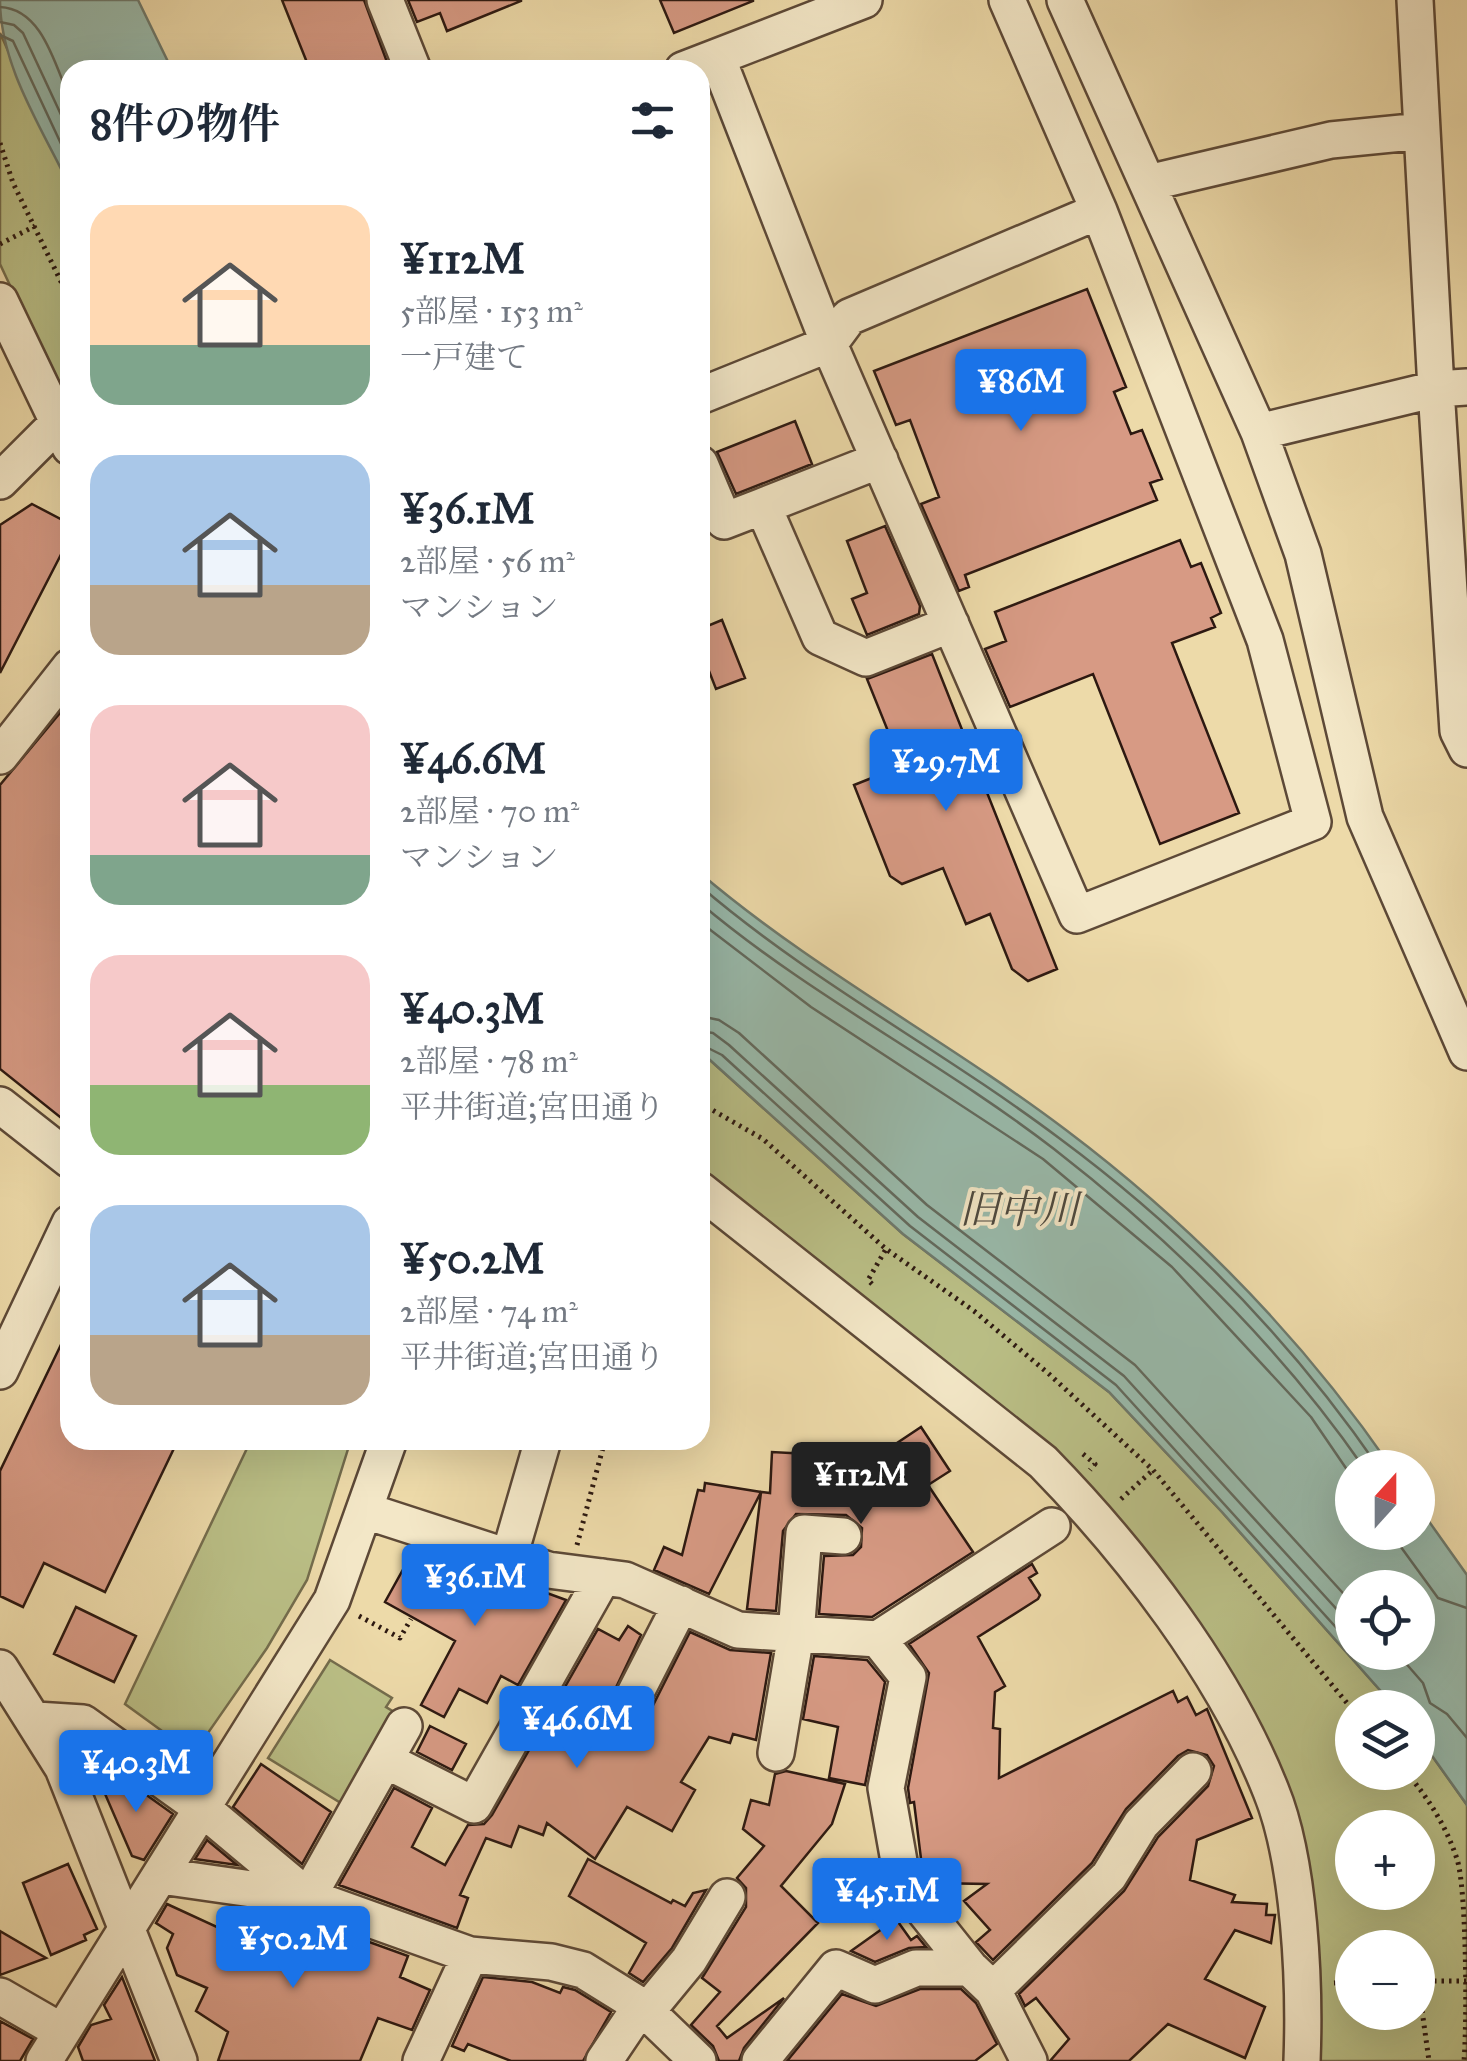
<!DOCTYPE html>
<html lang="ja">
<meta charset="utf-8">
<style>
:root{--surface:#fff;--page:#f6f6f7;--text:#1f2937;--muted:#747a83;--accent:#1a73e8}
body{margin:0;font-family:"IM FELL Great Primer","Noto Serif JP",serif;background:var(--page);color:var(--text);height:100vh;display:flex;flex-direction:column;font-size:38px;white-space:nowrap}
*{box-sizing:border-box;margin:0}
p{font-size:32px;color:var(--muted)}
.icon{flex:none;width:55px;height:55px;fill:none;stroke:currentColor;stroke-width:2;stroke-linecap:round;stroke-linejoin:round}
.map{position:relative;flex:1;overflow:hidden}
.panel{position:absolute;left:60px;top:60px;width:650px;height:1390px;display:flex;flex-direction:column;background:var(--surface);border-radius:30px;box-shadow:0 10px 40px #0002}
.panel>*{flex:none}
.needle{width:65px;rotate:21deg}
.controls{position:absolute;left:1335px;top:1450px;display:grid;gap:20px}
.controls a{display:grid;place-items:center;width:100px;height:100px;border-radius:50%;background:var(--surface);box-shadow:0 10px 40px #0002;font-size:50px}
.price{position:absolute;translate:-50% -85px;padding:0 22px;border-radius:10px;background:var(--accent);color:#fff;font-size:32px;line-height:65px;filter:drop-shadow(0 2px 5px #0008)}
.price::after{content:'';position:absolute;left:50%;top:60px;width:30px;height:22px;margin-left:-15px;background:inherit;clip-path:polygon(0 0,100% 0,50% 100%)}
.price.on{background:#222;color:#fff}
ul{padding:0;list-style:none}
li{display:flex;align-items:center;gap:30px;height:250px;padding:0 30px}
li span{display:grid;place-items:center;flex:none;width:280px;height:200px;border-radius:30px;color:#555}
li>.icon{margin-inline-start:auto}
span .icon{width:120px;height:120px;fill:#fffc;stroke-width:1}
li b{font-size:42px}
h2{display:flex;justify-content:space-between;align-items:center;height:120px;padding:0 30px;font-size:42px}
.map>svg:first-child{display:block}
.green{fill:#babf86;stroke:#746c4c;stroke-width:2.5;fill-rule:evenodd}
.water{fill:#99baab;stroke:#6e7a6d;stroke-width:2.5;fill-rule:evenodd}
.lines{fill:none;stroke-linecap:round;stroke-linejoin:round}
.shore{stroke:#636a5e;stroke-width:2.5}
.building{fill:#d79a84;stroke:#2d1911;stroke-width:2.5}
.minor-casing{stroke:#5d4937;stroke-width:40}
.path{stroke:#2d1911;stroke-width:5;stroke-dasharray:2.5 5;stroke-linecap:butt}
.minor{stroke:#f3e7c7;stroke-width:35}
.labels{text-anchor:middle;dominant-baseline:central;stroke-width:8;stroke-linejoin:round;paint-order:stroke}
.water-label{font-size:40px;font-style:italic;fill:#4d493f;stroke:#f3e7c7}
</style>
<div class="map">
<svg width="1467" height="2061" viewBox="0 0 1467 2061">
<rect width="100%" height="100%" fill="#eddaa9"/>
<filter id="stains"><feTurbulence type="fractalNoise" baseFrequency=".002" numOctaves="4"/><feColorMatrix values="0 0 0 0 .2 0 0 0 0 .09 0 0 0 0 .02 0 0 0 .5 -.17"/></filter>
<radialGradient id="worn" r=".72"><stop offset=".6" stop-color="#630" stop-opacity="0"/><stop offset="1" stop-color="#630" stop-opacity=".3"/></radialGradient>
<path class="green" d="M0 33 70 187V414L0 264Z
M700 1051 903 1234 1109 1392 1222 1512 1395 1707 1352 1708V1772H1418V1736L1467 1805V2061H1319L1309 1876 1296 1813 1265 1735 1176 1600 700 1173ZM1352 1828H1418V1892H1352ZM1352 1948H1418V2012H1352Z
M251 1440H345L348 1449 307 1580 267 1648 201 1743 184 1747 125 1704Z
M330 1660 392 1698 386 1707 399 1715 344 1805 268 1758Z"/>
<path class="water" d="M0 0H138L172 70H70V187C42 128 0 66 0 0Z
M700 873C814 970 947 1040 1066 1130 1192 1225 1302 1338 1391 1467L1352 1468V1532H1418V1506L1467 1575V1805L1418 1736V1708L1395 1707 1222 1512 1109 1392 903 1234 700 1051ZM1352 1588H1418V1652H1352Z"/>
<g class="lines">
<path class="shore" d="M0 7C43 9 55 66 70 99
M0 22 14 25 23 33 70 134
M0 35 13 41 70 163
M700 886C812 982 942 1050 1059 1138 1182 1229 1292 1341 1379 1468
M700 903C810 996 940 1061 1054 1149 1171 1240 1279 1345 1364 1468
M700 922 811 1007 1043 1159 1172 1267 1311 1417 1352 1477
M700 1016 719 1020 739 1033 927 1205 1135 1365 1352 1603
M700 1031 713 1033 729 1045 918 1217 1124 1376 1352 1626
M700 1044 722 1055 910 1226 1116 1385 1352 1645
M1390 1532 1438 1598 1467 1608
M1396 1652 1423 1683 1430 1703 1447 1714 1467 1738"/>
</g>
<path class="building" d="M282 0H364L390 70H310Z
M408 0H521V1L447 31 440 13 417 22Z
M660 0H753V1L674 33Z
M1087 289 1126 387 1114 392 1131 434 1142 430 1162 479 1150 483 1157 500 965 575 969 587 959 591 921 504 939 497 910 420 896 425 874 371Z
M795 421 812 464 736 494 717 452Z
M32 504 70 524V537L0 673V525Z
M885 526 920 606 919 614 867 635 852 599 867 593 847 541Z
M1180 540 1191 567 1201 563 1221 613 1211 618 1215 627 1172 643 1239 813 1160 844 1093 674 1010 707 985 649 1006 641 995 612Z
M722 620 745 678 716 689 700 648V629Z
M932 654 1057 969 1028 981 1012 969 990 914 966 924 943 868 902 884 890 876 854 785 902 766 867 679Z
M70 701V1125L0 1069V785Z
M70 1326V1440H178L105 1592 44 1563 23 1607 0 1596V1471Z
M921 1427 950 1471 928 1485 973 1552 872 1617 819 1614 824 1556 853 1555 861 1547 862 1528 846 1515 796 1514 783 1531 776 1611 747 1609 761 1492 770 1493 772 1452 827 1455 825 1491Z
M705 1483 761 1492 709 1594 654 1570 664 1547 682 1555 698 1490 704 1491Z
M410 1557 464 1587 475 1569 524 1596 528 1586 566 1600 518 1685 501 1676 487 1703 459 1689 444 1717 421 1705 455 1641 385 1602Z
M1032 1564 1037 1573 1029 1578 1040 1595 1038 1599 978 1637 1005 1686 995 1692 993 1728 1000 1729 999 1778 1173 1691 1178 1702 1187 1697 1196 1715 1207 1709 1252 1818 1197 1840 1190 1880 1235 1895 1232 1902 1267 1904 1266 1915H1275L1271 1943 1235 1930 1205 1979 1265 2007 1245 2058 1168 2024 1129 2061H1050L1069 2039 1036 1998 1025 2006 1019 1994 1124 1891 1158 1837 1208 1786 1214 1766 1207 1755 1188 1750 1178 1756 1126 1809 1092 1863 993 1960 976 1942 990 1930 964 1901 987 1884 930 1883 923 1875 914 1802 910 1803 908 1788 929 1673 909 1644Z
M76 1607 136 1636 114 1682 54 1654Z
M628 1626 641 1635 600 1721 604 1733 621 1742 640 1731 690 1632 730 1650 771 1653 756 1740 733 1734 730 1743 709 1737 681 1782 695 1790 672 1831 627 1807 595 1859 547 1823 543 1835 519 1826 511 1847 486 1838 460 1895 468 1898 457 1928 339 1885 394 1788 432 1808 412 1847 445 1865 468 1825 484 1824 492 1815 598 1629 619 1640Z
M814 1656 867 1660 885 1682 865 1785 829 1778 838 1727 803 1719Z
M430 1726 466 1744 452 1770 417 1752Z
M261 1764 331 1812 302 1864 233 1807Z
M113 1771 173 1814 144 1860 132 1856 102 1787Z
M786 1771 845 1784 832 1824 781 1886 818 1923 717 2026 727 2038 784 1998 744 2048 739 2061H719L713 2046 691 2025 720 1992 702 1978 746 1907V1888L737 1878 764 1846 743 1829 751 1800 769 1805 775 1774Z
M207 1840 237 1865 195 1859Z
M588 1859 671 1903 673 1900 685 1906 693 1893 706 1890 672 1948 643 1982 629 1973 646 1943 569 1896Z
M68 1864 97 1929 84 1935 86 1940 51 1955 23 1883Z
M167 1904 228 1932 294 1976 314 1948 267 1913 303 1918 408 1956 400 1977 430 1990 412 2030 378 2018 360 2061H218L228 2032 196 2011 207 1988 177 1975 167 1948 173 1934 156 1923Z
M896 1919 911 1940 917 1936 926 1947 909 1948 875 1962 851 1951Z
M0 1931 46 1958 0 1975Z
M122 1977 155 2061H83L78 2047 91 2025 111 2019 104 2005Z
M483 1977 532 1982 560 1993 563 1987 575 1990 611 2012 583 2061H511L468 2044 464 2051 452 2046Z
M920 1989H961L976 2003 997 2044 975 2061H787L842 1994 876 2006Z
M0 2021 33 2039 20 2061H0Z"/>
<g class="lines">
<g class="minor-casing">
<path id="minor" d="M385 0 413 70
M1065 0 1259 432 1303 554 1365 817 1467 1052
M1415 0 1436 389 1467 387
M717 57 829 344 1077 915 1313 822 1265 640 1099 211 1007 0
M683 70 864 0
M1148 183 1331 140 1422 131
M0 301 70 447
M700 396 829 344 849 317 1099 211
M1259 432 1436 389 1458 731 1467 749
M700 464 724 521 763 506 820 637 866 658 951 624
M0 481 57 424
M763 506 880 460
M0 756 70 667
M0 1105 70 1160
M700 1190 1043 1462C1132 1553 1224 1672 1271 1791 1300 1862 1305 1984 1302 2061
M0 1371 70 1223
M366 1511 548 1570 625 1580 738 1630 878 1639 908 1677 886 1788 903 1884 970 1968 993 1990 1029 2061
M509 1557 543 1440
M878 1639 1052 1526
M0 1668 63 1768 179 2061
M36 1720 83 1723 203 1809 308 1897 470 1955 551 1962 583 1970 641 2006 698 2061
M621 1721 681 1604
M776 1753 796 1634 804 1533 843 1536
M385 1760 474 1805 603 1577
M161 1876 308 1897 404 1726
M993 1990 1109 1876 1141 1824 1193 1771
M0 1996 59 2030
M647 2011 689 1960 727 1897
M44 2061 332 1600 389 1440
M421 2061 470 1955
M604 2061 641 2006
M760 2061 836 1968 875 1985 916 1968H970"/>
</g>
<path class="path" d="M0 143 13 183 70 300
M0 244 35 226
M700 1103 763 1139 886 1249 974 1311 1049 1374 1153 1470 1352 1709
M872 1284 868 1280 886 1249
M1083 1454 1095 1464 1090 1470
M1121 1499 1153 1470
M577 1545 605 1440
M359 1616 400 1638 411 1619
M1406 1772C1429 1799 1446 1826 1457 1859 1467 1890 1467 2027 1464 2061
M1418 1981 1429 2061
M1419 1981H1466
M1334 1983 1352 1982"/>
<use href="#minor" class="minor"/>
</g>
<g class="labels">
<g class="water-label">
<text x="1019" y="1209">旧中川</text>
</g>
</g>
<rect width="100%" height="100%" filter="url(#stains)"/>
<rect width="100%" height="100%" fill="url(#worn)"/>
</svg>
<div class="controls">
<a><svg class="needle" viewBox="-14 -14 28 28"><path d="M0-13l5 13h-10z" fill="#e53935"/><path d="M0 13l5-13h-10z" fill="#747a83"/></svg></a>
<a><svg class="icon" aria-label="locate" viewBox="0 0 24 24"><circle cx="12" cy="12" r="6"/><path d="M12 2v4M12 18v4M2 12h4M18 12h4"/></svg></a>
<a><svg class="icon" aria-label="layers" viewBox="0 0 24 24"><path d="M12 4l9 5-9 5-9-5zM3 14l9 5 9-5"/></svg></a>
<a>+</a>
<a>−</a>
</div>
<b class="price" style="left:1021px;top:434px">¥86M</b>
<b class="price" style="left:946px;top:814px">¥29.7M</b>
<b class="price on" style="left:861px;top:1527px">¥112M</b>
<b class="price" style="left:475px;top:1629px">¥36.1M</b>
<b class="price" style="left:577px;top:1771px">¥46.6M</b>
<b class="price" style="left:136px;top:1815px">¥40.3M</b>
<b class="price" style="left:887px;top:1943px">¥45.1M</b>
<b class="price" style="left:293px;top:1991px">¥50.2M</b>
<section class="panel">
<h2>8件の物件<svg class="icon" aria-label="filters" viewBox="0 0 24 24"><path d="M4 7h16M4 17h16"/><circle cx="9" cy="7" r="2"/><circle cx="15" cy="17" r="2"/></svg></h2>
<ul>
<li><span style="background:linear-gradient(#ffd9b3 70%,#7fa58c 0)"><svg class="icon" aria-label="home" viewBox="0 0 24 24"><path d="M3 11l9-7 9 7M6 9v11h12V9"/></svg></span><div><b>¥112M</b><p>5部屋 · 153 m²</p><p>一戸建て</p></div></li>
<li><span style="background:linear-gradient(#a9c7e8 65%,#b9a48a 0)"><svg class="icon" aria-label="home" viewBox="0 0 24 24"><path d="M3 11l9-7 9 7M6 9v11h12V9"/></svg></span><div><b>¥36.1M</b><p>2部屋 · 56 m²</p><p>マンション</p></div></li>
<li><span style="background:linear-gradient(#f6c9c9 75%,#7fa58c 0)"><svg class="icon" aria-label="home" viewBox="0 0 24 24"><path d="M3 11l9-7 9 7M6 9v11h12V9"/></svg></span><div><b>¥46.6M</b><p>2部屋 · 70 m²</p><p>マンション</p></div></li>
<li><span style="background:linear-gradient(#f6c9c9 65%,#8fb573 0)"><svg class="icon" aria-label="home" viewBox="0 0 24 24"><path d="M3 11l9-7 9 7M6 9v11h12V9"/></svg></span><div><b>¥40.3M</b><p>2部屋 · 78 m²</p><p>平井街道;宮田通り</p></div></li>
<li><span style="background:linear-gradient(#a9c7e8 65%,#b9a48a 0)"><svg class="icon" aria-label="home" viewBox="0 0 24 24"><path d="M3 11l9-7 9 7M6 9v11h12V9"/></svg></span><div><b>¥50.2M</b><p>2部屋 · 74 m²</p><p>平井街道;宮田通り</p></div></li>
</ul>
</section>
</div>
